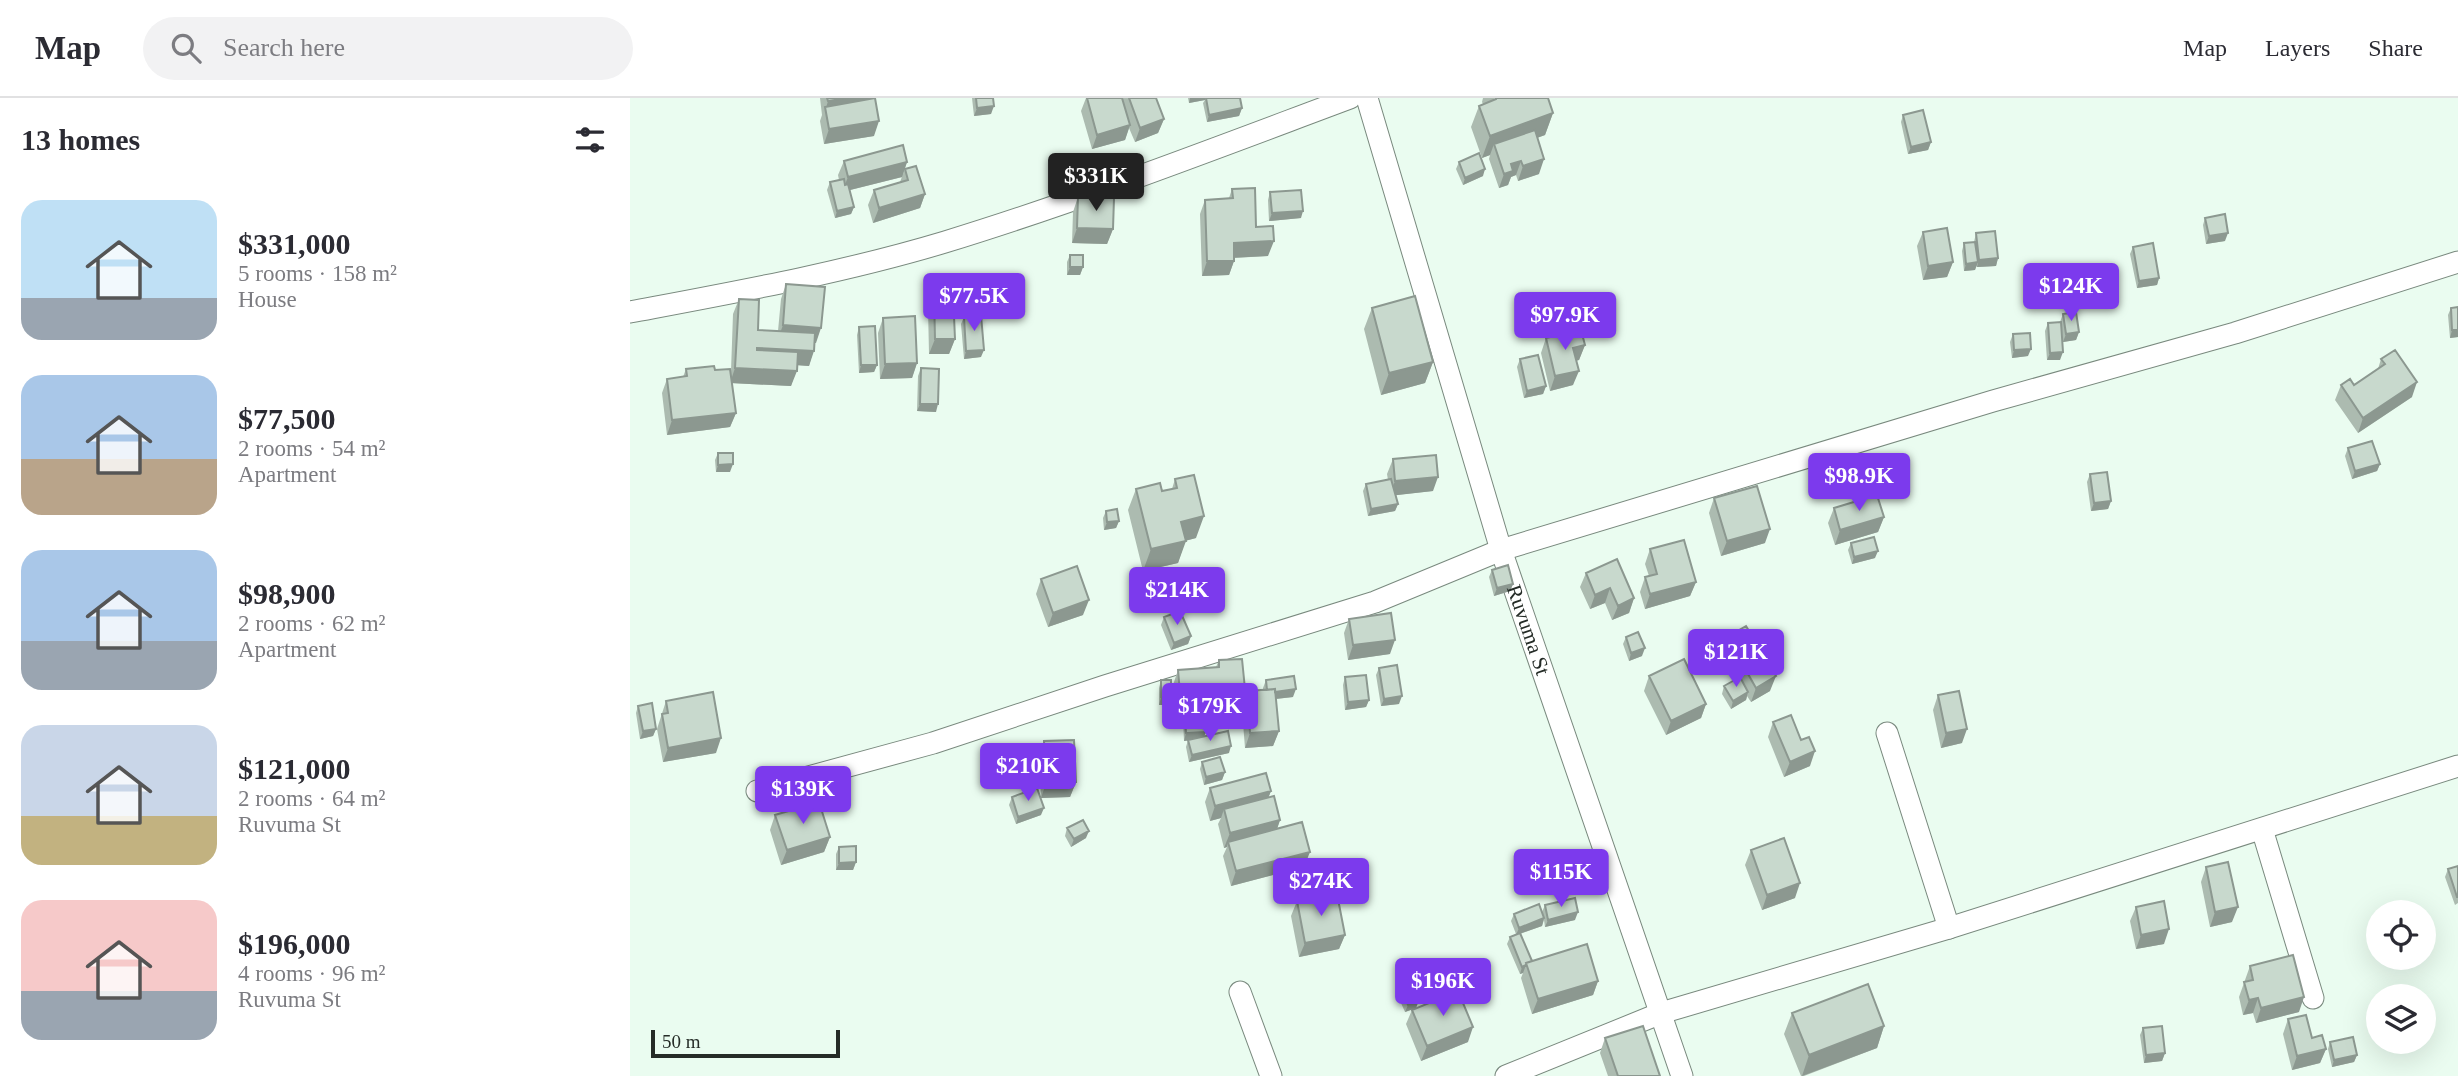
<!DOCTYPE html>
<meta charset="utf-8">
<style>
:root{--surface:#fff;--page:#f2f2f3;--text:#2b2b33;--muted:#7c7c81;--line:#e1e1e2;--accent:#7c3aed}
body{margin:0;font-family:Georgia,serif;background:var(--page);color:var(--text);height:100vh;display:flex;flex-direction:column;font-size:26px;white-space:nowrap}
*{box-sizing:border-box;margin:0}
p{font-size:23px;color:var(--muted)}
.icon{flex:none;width:38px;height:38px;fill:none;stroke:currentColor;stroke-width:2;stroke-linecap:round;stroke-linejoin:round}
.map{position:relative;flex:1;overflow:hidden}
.drawer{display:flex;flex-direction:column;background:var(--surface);width:630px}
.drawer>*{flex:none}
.buttons{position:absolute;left:1736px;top:802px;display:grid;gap:14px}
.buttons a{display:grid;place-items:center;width:70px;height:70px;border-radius:50%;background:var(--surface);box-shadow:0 7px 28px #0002;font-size:35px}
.scale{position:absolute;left:21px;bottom:18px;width:189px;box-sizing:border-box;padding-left:7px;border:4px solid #252c27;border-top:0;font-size:19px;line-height:24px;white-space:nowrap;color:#252c27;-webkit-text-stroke:5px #eafcf0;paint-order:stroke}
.price{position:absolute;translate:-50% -60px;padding:0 16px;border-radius:7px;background:var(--accent);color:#fff;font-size:23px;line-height:46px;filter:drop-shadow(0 2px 4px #0008)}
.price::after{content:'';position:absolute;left:50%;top:42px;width:21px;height:16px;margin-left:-10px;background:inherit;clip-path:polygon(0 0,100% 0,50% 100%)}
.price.active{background:#222;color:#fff}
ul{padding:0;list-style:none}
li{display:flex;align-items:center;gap:21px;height:175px;padding:0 21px}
li span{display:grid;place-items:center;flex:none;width:196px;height:140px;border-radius:21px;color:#555}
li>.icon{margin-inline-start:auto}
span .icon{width:84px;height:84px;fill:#fffc;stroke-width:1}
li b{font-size:30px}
h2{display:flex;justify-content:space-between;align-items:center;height:84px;padding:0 21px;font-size:30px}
header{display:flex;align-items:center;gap:42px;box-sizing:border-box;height:98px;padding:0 35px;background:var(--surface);border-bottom:2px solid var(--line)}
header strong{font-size:33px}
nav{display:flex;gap:38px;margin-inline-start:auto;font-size:24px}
.search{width:490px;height:63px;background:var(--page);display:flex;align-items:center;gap:18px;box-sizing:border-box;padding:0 24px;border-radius:38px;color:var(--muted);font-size:26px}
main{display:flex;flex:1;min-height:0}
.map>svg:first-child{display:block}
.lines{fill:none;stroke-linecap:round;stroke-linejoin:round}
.minor-casing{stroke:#79897e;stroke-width:23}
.minor{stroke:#fff;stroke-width:21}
.wall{fill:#acbbb0}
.shaded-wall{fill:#8c9890}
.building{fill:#c8d9cd;stroke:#8c9890;stroke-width:2}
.labels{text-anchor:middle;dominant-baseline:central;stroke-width:6;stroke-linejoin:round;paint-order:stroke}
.street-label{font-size:21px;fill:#252c27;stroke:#eafcf0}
</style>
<header>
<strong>Map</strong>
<div class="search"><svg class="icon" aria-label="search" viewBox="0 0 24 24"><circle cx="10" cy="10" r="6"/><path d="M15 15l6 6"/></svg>Search here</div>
<nav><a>Map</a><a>Layers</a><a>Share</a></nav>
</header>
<main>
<section class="drawer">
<h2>13 homes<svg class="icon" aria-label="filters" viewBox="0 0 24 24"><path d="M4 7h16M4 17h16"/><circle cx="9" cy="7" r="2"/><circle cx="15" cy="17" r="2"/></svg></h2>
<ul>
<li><span style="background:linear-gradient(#bfe0f5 70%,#9aa5b1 0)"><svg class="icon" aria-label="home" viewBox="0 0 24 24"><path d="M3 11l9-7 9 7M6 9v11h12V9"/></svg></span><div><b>$331,000</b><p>5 rooms · 158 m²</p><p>House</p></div></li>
<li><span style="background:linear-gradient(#a9c7e8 60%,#b9a48a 0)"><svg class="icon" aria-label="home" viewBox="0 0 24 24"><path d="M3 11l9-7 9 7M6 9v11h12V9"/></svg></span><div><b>$77,500</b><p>2 rooms · 54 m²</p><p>Apartment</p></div></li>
<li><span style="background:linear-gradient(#a9c7e8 65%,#9aa5b1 0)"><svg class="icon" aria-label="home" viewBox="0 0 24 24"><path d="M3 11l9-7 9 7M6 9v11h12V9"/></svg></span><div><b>$98,900</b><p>2 rooms · 62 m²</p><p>Apartment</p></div></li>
<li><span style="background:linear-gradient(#c9d6e8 65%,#c2b280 0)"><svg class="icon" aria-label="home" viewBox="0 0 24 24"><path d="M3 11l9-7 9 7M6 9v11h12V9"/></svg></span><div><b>$121,000</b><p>2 rooms · 64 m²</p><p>Ruvuma St</p></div></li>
<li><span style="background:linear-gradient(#f6c9c9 65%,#9aa5b1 0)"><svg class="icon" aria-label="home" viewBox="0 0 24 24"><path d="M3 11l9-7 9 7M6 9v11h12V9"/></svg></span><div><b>$196,000</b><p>4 rooms · 96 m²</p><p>Ruvuma St</p></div></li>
</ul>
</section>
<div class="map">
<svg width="1828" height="978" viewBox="0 0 1828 978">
<rect width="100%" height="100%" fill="#eafcf0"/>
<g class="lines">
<g class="minor-casing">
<g id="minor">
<path id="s1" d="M737 0 871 452 1052 978"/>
<path d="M0 214C106 194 212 175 315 144 452 102 586 50 720 0"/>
<path d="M1257 635 1319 830"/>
<path d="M127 693 303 645 475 588 745 504 871 452 1363 303 1605 235 1828 164"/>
<path d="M1632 731 1683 900"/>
<path d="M610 894 641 978"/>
<path d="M876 978 1031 915 1319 830 1828 668"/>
</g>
</g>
<use href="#minor" class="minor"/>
</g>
<path class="wall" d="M190 0H242L244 38 194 46 190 23 192 17Z
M342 0H363L361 16 344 18Z
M456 0H526L534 21 528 35 505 44 499 30 495 42 462 51 451 13Z
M558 0H610L612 10 609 18 577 24 573 5 575 2 559 5Z
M853 0H918L923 15 915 37 907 40 909 76 888 83 886 77 881 79 878 87 869 90 859 61 860 57 852 60 841 29 849 8 853 6 852 4Z
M1273 17 1301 44 1298 52 1278 56 1271 24Z
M214 63 277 64 272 79 220 92 224 109 221 116 205 120 197 92 200 84 209 82 208 77Z
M829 64 853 78 833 87 826 71Z
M275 71 295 96 290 110 243 125 238 107 244 92 270 84Z
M602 91 626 129 638 158 604 160V163L599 177 572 178 570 116 575 102 599 100Z
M640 94 671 120 639 123 638 102Z
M448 99 483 131 477 146 442 145 443 114Z
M1575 120 1595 143 1576 146 1573 127Z
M1293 134 1323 164 1317 179 1293 182 1287 148Z
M1346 135 1368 160 1366 168 1347 169 1346 168 1345 172 1334 173 1332 153 1334 145 1344 144Z
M1503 149 1529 180 1527 187 1507 190 1500 156Z
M440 157 453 169 450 177H437V164Z
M156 186 186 245H185L179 268 167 267 161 288 102 285 106 315 100 329 37 337 32 295 37 281 53 279 56 271 101 273 103 216 109 201 128 232 148 233 151 201Z
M304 195 325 241 319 256H299L298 210Z
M742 210 803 264 795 285 751 297 734 231Z
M1821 210 1828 239 1820 240 1818 217Z
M1433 216 1449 234 1446 242 1433 244 1432 234 1430 262H1417L1415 233 1418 225 1430 224Z
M334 219 351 259 334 261 331 226Z
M253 220 287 265 282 280 250 281 248 235Z
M229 229 247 267 244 274 229 275 227 237Z
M1383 236 1398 258 1382 260 1380 244Z
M916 240 955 247 949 262 946 263 943 287 920 293 911 255Z
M890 261 916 288 913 296 894 300 887 269Z
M1751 261 1782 299 1728 335 1705 302 1711 287H1724L1748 271Z
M291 270 306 314 287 313 288 278Z
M1718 350 1750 366 1747 373 1722 381 1715 358Z
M88 355 100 374H86L85 362Z
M763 361 803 393 766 397 768 406 765 413 738 418 733 393 736 386 758 382 757 376Z
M1460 376 1481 403 1478 411 1461 413 1457 384Z
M545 381 566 440 555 443 548 465 513 473 498 412 506 391 532 393 542 391Z
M1084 400 1135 445 1091 458 1079 415Z
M1204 410 1254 419 1248 434 1205 447 1198 425Z
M476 413 489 423 486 430 474 432 473 420Z
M1221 445 1245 460 1222 466 1218 452Z
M1020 451 1066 484 1060 498 1015 511 1010 494 1015 479 1019 478 1015 466Z
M862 472 883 486 880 493 864 498 859 479Z
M956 475 1004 500 999 515 982 522 975 505 960 511 950 489Z
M411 481 453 517 418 529 406 496Z
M534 519 561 538 558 546 541 552 531 527Z
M719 521 760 556 718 562 714 535Z
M996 539 1012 558 999 563 993 546Z
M1097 539 1140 593 1121 604 1117 598 1116 602 1101 611 1092 596 1094 588 1107 581 1091 554Z
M589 562 616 598 617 593 633 592V590L636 582 663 599 646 601 649 633 643 648 615 650 612 612 611 616 575 618 576 634 574 638 599 655 559 664 556 649 558 642 554 643 553 620 546 621 543 587 548 572 586 569Z
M749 570 769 606 751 608 746 577Z
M1019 578 1076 606 1071 620 1036 637 1014 593Z
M715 579 739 602 736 609 715 612 713 587Z
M531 582 541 599 538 607H529V590Z
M1308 597 1332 645 1311 650 1303 612Z
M36 603 86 655 33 664 27 631Z
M8 608 26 631 23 638 10 641 6 615Z
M1143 624 1171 642 1180 668 1154 679 1138 639Z
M414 643 446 684 440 699 411 700 409 658Z
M572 664 595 674 592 682 574 687 570 671Z
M580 690 641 693 638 700 650 722 647 731 674 769 601 788 593 758 597 749 594 750 588 726 591 720 580 723 575 704Z
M382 699 411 717 386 726 379 707Z
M145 717 200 739 194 754 151 767 140 732Z
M437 730 456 740 441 749 435 738Z
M209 749 226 764 223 772H206V756Z
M1121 752 1165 800 1132 812 1115 767Z
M1828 768V805L1825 807 1815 779 1818 771Z
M1576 769 1602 824 1580 829 1571 784Z
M667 803 715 837 709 851 669 859 661 818Z
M915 807 945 822 915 829 914 822 912 828 890 836 902 863 968 883 963 897 902 916 891 880 893 875 890 876 877 846 880 839 886 836 881 823 884 816 912 814Z
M1506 809 1534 846 1506 851 1500 823Z
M1620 868 1669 914 1626 925 1623 915 1613 917 1609 899Z
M770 889 789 902 786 910 775 914 767 896Z
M782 912 838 944 791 963 776 926Z
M1162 915 1254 928 1247 950 1174 978H1171L1154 936Z
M1658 921 1696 951 1690 965 1662 972 1653 936Z
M1513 930 1535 955 1532 963 1514 965 1510 937Z
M975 940 1030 978H978L970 955Z
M1700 944 1727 957 1724 964 1702 969 1698 951Z"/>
<path class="shaded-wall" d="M218 0H242L238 11 196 10 198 3Z
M560 0H575V2L559 5Z
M364 8 361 16 344 18 347 10Z
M612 10 609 18 577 24 579 17Z
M923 15 915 37 867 54 864 46 860 57 852 60 860 38Z
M534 21 528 35 505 44 510 30Z
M249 23 244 38 194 46 199 31Z
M500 27 495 42 462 51 467 37Z
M1301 44 1298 52 1278 56 1281 49Z
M914 61 909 76 888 83 893 68Z
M891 63 886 77 881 79 878 87 869 90 874 76 881 66Z
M277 64 272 79 212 94 218 79Z
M855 71 853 78 833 87 835 80Z
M295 96 290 110 243 125 249 110Z
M224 109 221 116 205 120 207 113Z
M673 113 671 120 639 123 642 115Z
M447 130 483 131 477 146 442 145Z
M1598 135 1595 143 1576 146 1579 138Z
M644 143 638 158 598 160 604 145Z
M1368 160 1366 168 1347 169 1349 162Z
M577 163H604L599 177 572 178Z
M1323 164 1317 179 1293 182 1298 168Z
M1348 164 1345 172 1334 173 1336 166Z
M440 169H453L450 177H437Z
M1529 180 1527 187 1507 190 1509 183Z
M153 227 191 230 186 245 148 241Z
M1822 232H1828V239L1820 240Z
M1449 234 1446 242 1433 244 1436 236Z
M305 241H325L319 256H299Z
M955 247 949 262 938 264 943 250Z
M127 250 184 253 179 268 122 264Z
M1401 251 1398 258 1382 260 1384 252Z
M354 252 351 259 334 261 336 253Z
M1433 254 1430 262H1417L1420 255Z
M803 264 795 285 751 297 759 275Z
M287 265 282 280 250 281 255 266Z
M231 267H247L244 274 229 275Z
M105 270 167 273 161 288 100 285Z
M949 273 943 287 920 293 925 278Z
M1787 284 1782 299 1728 335 1733 320Z
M916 288 913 296 894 300 897 293Z
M290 306H308L306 314 287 313Z
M106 315 100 329 37 337 42 322Z
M103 366 100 374H86L88 367Z
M1750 366 1747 373 1722 381 1725 373Z
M808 379 803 393 759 398 765 383Z
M1481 403 1478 411 1461 413 1464 405Z
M768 406 765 413 738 418 741 411Z
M574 418 566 440 543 446 551 424Z
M1254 419 1248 434 1205 447 1210 432Z
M489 423 486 430 474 432 477 424Z
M1140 431 1135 445 1091 458 1097 443Z
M556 443 548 465 513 473 521 451Z
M1248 453 1245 460 1222 466 1224 459Z
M1066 484 1060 498 1015 511 1020 496Z
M883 486 880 493 864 498 867 490Z
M980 490 975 505 960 511 965 497Z
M1004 500 999 515 982 522 988 508Z
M459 502 453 517 418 529 423 515Z
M561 538 558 546 541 552 544 545Z
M765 542 760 556 718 562 723 547Z
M1015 550 1012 558 999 563 1001 555Z
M1146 578 1140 593 1121 604 1126 590Z
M666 591 663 599 635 602 637 595Z
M1118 594 1116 602 1101 611 1103 603Z
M772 598 769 606 751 608 754 601Z
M531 599H541L538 607H529Z
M616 601 611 616 555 620V615L553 620 546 621 551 606Z
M739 602 736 609 715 612 718 604Z
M1076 606 1071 620 1036 637 1041 623Z
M26 631 23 638 10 641 13 633Z
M1337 631 1332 645 1311 650 1316 635Z
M649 633 643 648 615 650 620 635Z
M576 634 573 641 554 643 556 635Z
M91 640 86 655 33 664 38 650Z
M601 648 599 655 559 664 562 657Z
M1185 653 1180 668 1154 679 1160 664Z
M595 674 592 682 574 687 576 679Z
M446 684 440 699 411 700 416 685Z
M641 693 635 708 594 711 591 720 580 723 585 708Z
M414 710 411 717 386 726 388 719Z
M650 722 645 737 598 744 597 749 594 750 600 735Z
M459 733 456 740 441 749 444 741Z
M200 739 194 754 151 767 157 752Z
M680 754 674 769 601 788 606 773Z
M226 764 223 772H206L209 765Z
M1170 785 1165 800 1132 812 1137 797Z
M1608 809 1602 824 1580 829 1585 814Z
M948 814 945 822 915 829 918 822Z
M914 820 912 828 886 837 889 830Z
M1539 831 1534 846 1506 851 1511 837Z
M715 837 709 851 669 859 675 845Z
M896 867 893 875 890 876 892 869Z
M968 883 963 897 902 916 908 901Z
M1674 899 1669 914 1626 925 1631 910Z
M1628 900 1623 915 1613 917 1619 902Z
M789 902 786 910 775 914 778 907Z
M1254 928 1247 950 1172 978 1179 957Z
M843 929 838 944 791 963 797 948Z
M1696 951 1690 965 1662 972 1667 958Z
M1535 955 1532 963 1514 965 1516 957Z
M1727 957 1724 964 1702 969 1704 962Z"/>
<path class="building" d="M197 0H218L198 3Z
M245 0 249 23 199 31 195 9Z
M346 0H363L364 8 347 10Z
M457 0H492L500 27 467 37Z
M499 0H526L534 21 510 30Z
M576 0H610L612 10 579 17Z
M866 0H918L923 15 860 38 849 8 866 1Z
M1293 12 1301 44 1281 49 1273 17Z
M905 32 914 61 893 68 891 63 881 66 883 73 874 76 864 46Z
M273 47 277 64 218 79 214 63Z
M849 55 855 71 835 80 829 64Z
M286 68 295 96 249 110 244 92 278 82 275 71Z
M214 81 215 87 218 86 224 109 207 113 200 84Z
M625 90 626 129 643 128 644 143 604 145V163H577L575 102 603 100 602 91Z
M671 92 673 113 642 115 640 94Z
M448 99 484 100 483 131 447 130Z
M1595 116 1598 135 1579 138 1575 120Z
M1317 130 1323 164 1298 168 1293 134Z
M1365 133 1368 160 1349 162 1346 135Z
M1345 144 1348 164 1336 166 1334 145Z
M1523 145 1529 180 1509 183 1503 149Z
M440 157H453V169H440Z
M156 186 195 189 191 230 153 227Z
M304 195H323L325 241H305Z
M785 198 803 264 759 275 742 210Z
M109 201 129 202 128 232 185 235 184 253 127 250V252L168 254 167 273 105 270Z
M1828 209V232H1822L1821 210Z
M1446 214 1449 234 1436 236 1433 216Z
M351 217 354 252 336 253 334 219Z
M285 218 287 265 255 266 253 220Z
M1431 224 1433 254 1420 255 1418 225Z
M245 228 247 267H231L229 229Z
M951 232 955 247 943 250 949 273 925 278 916 240Z
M1400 235 1401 251 1384 252 1383 236Z
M1765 252 1787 284 1733 320 1711 287 1720 281 1724 287 1755 266 1751 261Z
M908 257 916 288 897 293 890 261Z
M84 268 85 272 100 271 106 315 42 322 37 281 57 278 56 271Z
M291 270 309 271 308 306H290Z
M1742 343 1750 366 1725 373 1718 350Z
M88 355H103V366L88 367Z
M806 357 808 379 765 383 763 361Z
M1477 374 1481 403 1464 405 1460 376Z
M564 377 574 418 551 424 556 443 521 451 506 391 530 385 532 393 547 390 545 381Z
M761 381 768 406 741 411 736 386Z
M1127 388 1140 431 1097 443 1084 400Z
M1247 397 1254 419 1210 432 1204 410Z
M487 411 489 423 477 424 476 413Z
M1244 439 1248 453 1224 459 1221 445Z
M1054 442 1066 484 1020 496 1015 479 1027 476 1020 451Z
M987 461 1004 500 988 508 980 490 965 497 956 475Z
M878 467 883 486 867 490 862 472Z
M447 468 459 502 423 515 411 481Z
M550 513 561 538 544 545 534 519Z
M761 515 765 542 723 547 719 521Z
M1116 528 1146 578 1126 590 1097 539Z
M1008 534 1015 550 1001 555 996 539Z
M612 561 616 601 551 606 548 572 589 569V562Z
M1054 561 1076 606 1041 623 1019 578Z
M767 567 772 598 754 601 749 570Z
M736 577 739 602 718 604 715 579Z
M664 578 666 591 645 594V591L637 592 636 582Z
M1110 579 1118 594 1103 603 1094 588Z
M531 582H541V599H531Z
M645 591 649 633 620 635 617 593Z
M1329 593 1337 631 1316 635 1308 597Z
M83 594 91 640 38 650 32 616 38 615 36 603Z
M22 605 26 631 13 633 8 608Z
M575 614 576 634 556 635 555 615Z
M1161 617 1171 642 1179 639 1185 653 1160 664 1143 624Z
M598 633 601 648 562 657 558 642Z
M444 642 446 684 416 685 414 643Z
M590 659 595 674 576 679 572 664Z
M636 675 641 693 585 708 580 690Z
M407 690 414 710 388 719 382 699Z
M644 698 650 722 600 735 594 711Z
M189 704 200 739 157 752 145 717Z
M453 722 459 733 444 741 437 730Z
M672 724 680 754 606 773 598 744Z
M1154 740 1170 785 1137 797 1121 752Z
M226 748V764L209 765V749Z
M1598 764 1608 809 1585 814 1576 769Z
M1828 768V799H1827L1818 771Z
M707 796 715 837 675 845 667 803Z
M945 800 948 814 918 822 915 807Z
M1534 803 1539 831 1511 837 1506 809Z
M909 806 914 820 889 830 884 816Z
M890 835 902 863 896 865V867L892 869 880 839Z
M957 846 968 883 908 901 896 865Z
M1663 857 1674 899 1631 910 1628 900 1619 902 1614 884 1623 882 1620 868Z
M781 884 789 902 778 907 770 889Z
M1238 886 1254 928 1179 957 1162 915Z
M828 893 843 929 797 948 782 912Z
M1676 917 1682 940 1692 937 1696 951 1667 958 1658 921Z
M1013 928 1030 978H988L975 940Z
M1532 928 1535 955 1516 957 1513 930Z
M1723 939 1727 957 1704 962 1700 944Z"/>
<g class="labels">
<g class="street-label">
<text stroke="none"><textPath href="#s1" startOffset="556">Ruvuma St</textPath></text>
</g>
</g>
</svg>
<div class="buttons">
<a><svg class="icon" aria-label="locate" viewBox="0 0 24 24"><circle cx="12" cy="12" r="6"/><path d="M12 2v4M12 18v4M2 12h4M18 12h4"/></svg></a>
<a><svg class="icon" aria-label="layers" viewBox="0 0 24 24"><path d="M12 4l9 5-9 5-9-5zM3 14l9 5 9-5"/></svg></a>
</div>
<div class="scale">50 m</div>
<b class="price active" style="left:466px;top:115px">$331K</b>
<b class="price" style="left:1441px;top:225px">$124K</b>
<b class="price" style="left:344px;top:235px">$77.5K</b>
<b class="price" style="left:935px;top:254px">$97.9K</b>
<b class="price" style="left:1229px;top:415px">$98.9K</b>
<b class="price" style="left:547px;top:529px">$214K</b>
<b class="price" style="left:1106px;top:591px">$121K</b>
<b class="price" style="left:580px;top:645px">$179K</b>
<b class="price" style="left:398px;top:705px">$210K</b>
<b class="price" style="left:173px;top:728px">$139K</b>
<b class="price" style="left:931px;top:811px">$115K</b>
<b class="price" style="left:691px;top:820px">$274K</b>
<b class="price" style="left:813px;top:920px">$196K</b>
</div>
</main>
